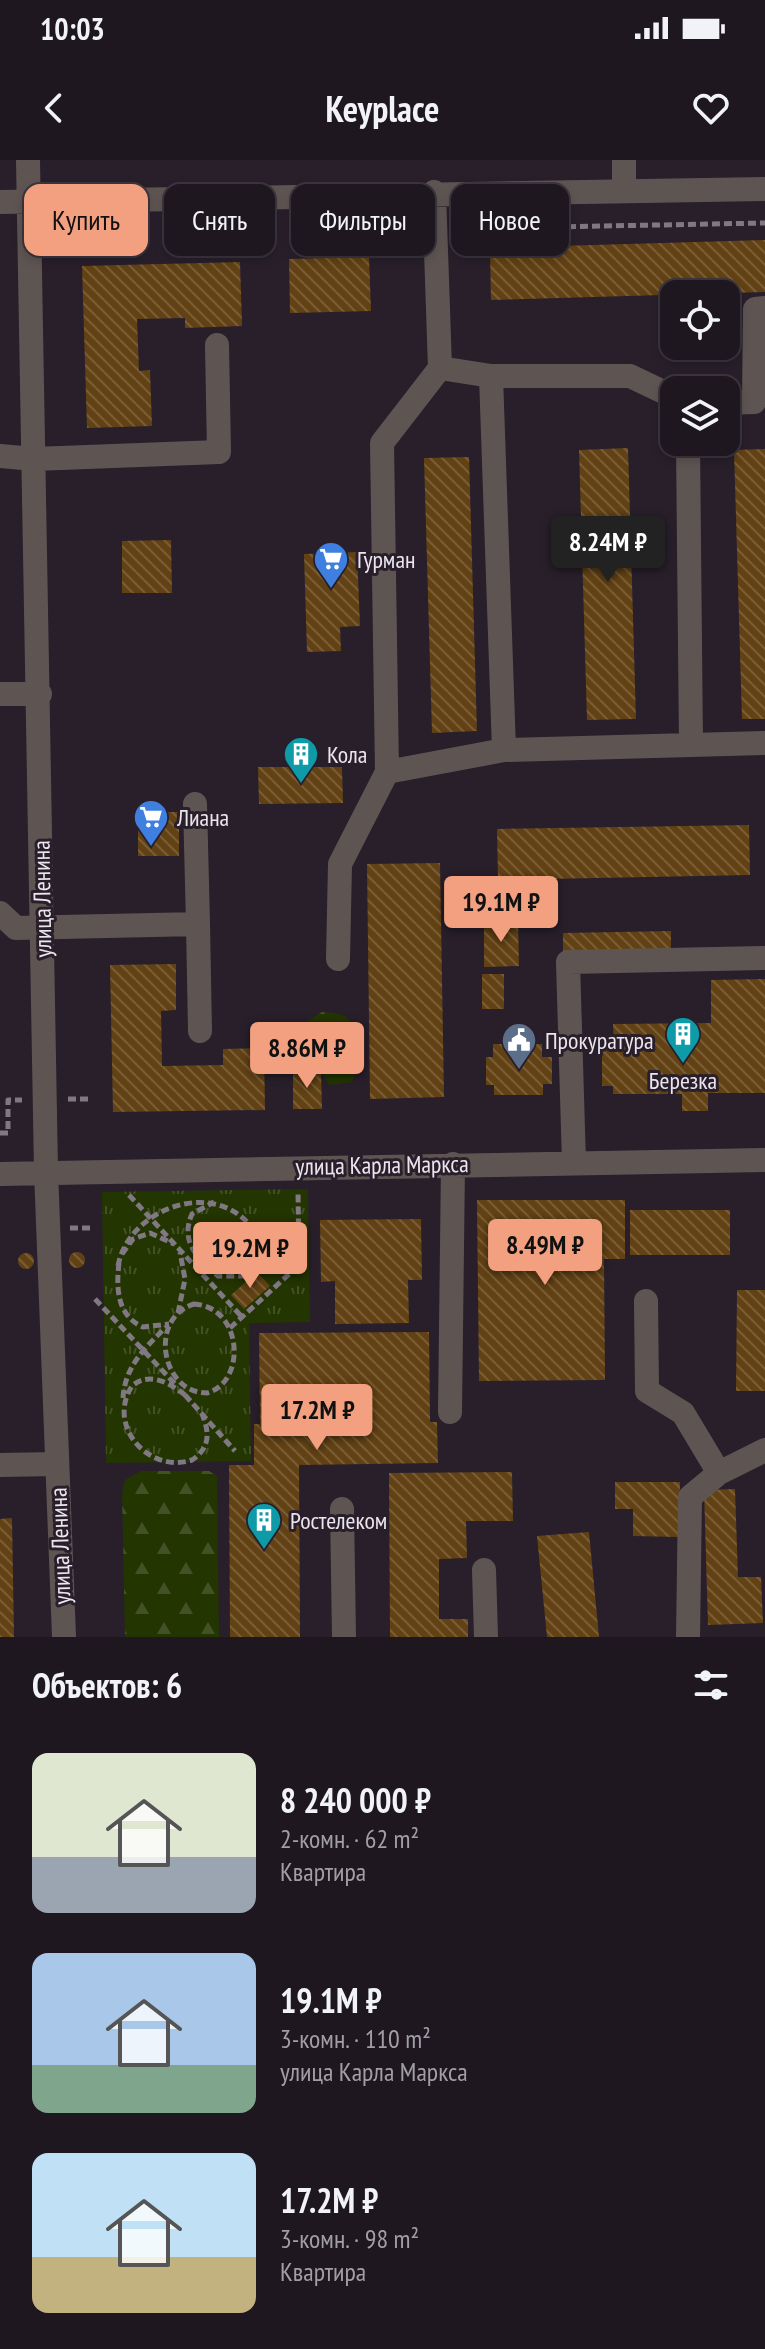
<!DOCTYPE html>
<html lang="ru">
<meta charset="utf-8">
<style>
:root{--surface:#1e1720;--page:#2b242d;--text:#f1f3f6;--muted:#a19fa5;--line:#3c363e;--accent:#f2a07f}
body{margin:0;font-family:"PT Sans Narrow",sans-serif;background:var(--page);color:var(--text);height:100vh;display:flex;flex-direction:column;font-size:30px;white-space:nowrap}
*{box-sizing:border-box;margin:0}
p{font-size:26px;color:var(--muted)}
.icon{flex:none;width:44px;height:44px;fill:none;stroke:currentColor;stroke-width:2;stroke-linecap:round;stroke-linejoin:round}
.map{position:relative;height:1477px;overflow:hidden}
.details{display:flex;flex-direction:column;background:var(--surface);flex:1}
.details>*{flex:none}
.hud{position:absolute;left:24px;top:24px;width:718px;height:72px;display:flex;gap:16px}
.buttons{position:absolute;left:660px;top:120px;display:grid;gap:16px}
.buttons a{display:grid;place-items:center;width:80px;height:80px;border-radius:16px;background:var(--surface);box-shadow:0 4px 12px #0003,0 0 0 2px var(--line);font-size:40px}
.price{position:absolute;translate:-50% -68px;padding:0 18px;border-radius:8px;background:var(--accent);color:#111;font-size:26px;line-height:52px;filter:drop-shadow(0 2px 4px #0008)}
.price::after{content:'';position:absolute;left:50%;top:48px;width:24px;height:18px;margin-left:-12px;background:inherit;clip-path:polygon(0 0,100% 0,50% 100%)}
.price.active{background:#222;color:#fff}
ul{padding:0;list-style:none}
li{display:flex;align-items:center;gap:24px;height:200px;padding:0 32px}
li span{display:grid;place-items:center;flex:none;width:224px;height:160px;border-radius:16px;color:#555}
li>.icon{margin-inline-start:auto}
span .icon{width:96px;height:96px;fill:#fffc;stroke-width:1}
li b{font-size:34px}
h2{display:flex;justify-content:space-between;align-items:center;height:96px;padding:0 32px;font-size:34px}
.chip{padding:0 28px;border-radius:16px;background:var(--surface);box-shadow:0 4px 12px #0003,0 0 0 2px var(--line);font-size:28px;line-height:72px}
.chip.active{background:var(--accent);color:#111}
.status{display:flex;justify-content:space-between;align-items:center;height:56px;padding:0 40px;background:var(--surface);direction:ltr}
.status svg{height:22px;fill:currentColor}
header{display:flex;justify-content:space-between;align-items:center;height:104px;padding:0 32px;background:var(--surface);font-size:36px;font-weight:600}
.map>svg:first-child{display:block}
.grass{fill:url(#grass-tufts)}
.forest{fill:url(#forest-firs)}
.building{fill:url(#building-back-hatch)}
.lines{fill:none;stroke-linecap:round;stroke-linejoin:round}
.path{stroke:#807882;stroke-width:5;stroke-dasharray:8 4;stroke-linecap:butt}
.minor{stroke:#5e5553;stroke-width:24}
.labels{text-anchor:middle;dominant-baseline:central;stroke-width:6;stroke-linejoin:round;paint-order:stroke}
.poi-label{font-size:24px;fill:#ece5ee;stroke:#281f2b;text-anchor:start}
.street-label{font-size:24px;fill:#ece5ee;stroke:#281f2b}
</style>
<div class="status"><b>10:03</b><svg viewBox="0 0 49 12"><path d="M0 12V9h3v3zM5 12V6h3v6zM10 12V3h3v9zM15 12V0h3v12zM26 1h20v11H26zM47 4h2v5h-2z"/></svg></div>
<header><svg class="icon" aria-label="back" viewBox="0 0 24 24"><path d="M15 5l-7 7 7 7"/></svg>Keyplace<svg class="icon" aria-label="heart" viewBox="0 0 24 24"><path d="M12 20l-8-8c-3-5 5-10 8-4 3-6 11-1 8 4z"/></svg></header>
<div class="map">
<svg width="765" height="1477" viewBox="0 0 765 1477">
<defs>
<pattern id="grass-tufts" width="24" height="20" patternUnits="userSpaceOnUse" patternTransform="scale(2)"><rect width="24" height="20" fill="#233500"/><path d="M3 7l-1-3M5 7V3M7 7l1-3M15 17l-1-3M17 17v-4M19 17l1-3" fill="none" stroke="#435226"/></pattern>
<pattern id="forest-firs" width="22" height="20" patternUnits="userSpaceOnUse" patternTransform="scale(2)"><rect width="22" height="20" fill="#233500"/><path d="M5 1l3.5 6h-7zM16 11l3.5 6h-7z" fill="#435226"/></pattern>
<pattern id="building-back-hatch" width="6" height="6" patternUnits="userSpaceOnUse" patternTransform="scale(2)"><rect width="6" height="6" fill="#624214"/><path d="M-1 5l2 2M0 0l6 6M5-1l2 2" fill="none" stroke="#795d36"/></pattern>
</defs>
<rect width="100%" height="100%" fill="#281f2b"/>
<path class="grass" d="M308 1029 310 1162 249 1163 251 1301 106 1303 102 1032Z"/>
<path class="forest" d="M322 852C332 853 346 853 352 863 360 876 359 909 352 922L329 925 321 911 297 892 300 866Z
M141 1311H209L217 1316 219 1477H125L122 1333 125 1320Z"/>
<path class="building" d="M765 80V132L491 140 490 88Z
M369 97 371 151 290 153 289 99Z
M240 102 242 166 185 168V158L137 159 139 211 150 210 152 266 87 268 82 106Z
M628 288 636 559 587 560 579 290Z
M765 289V559H742L734 290Z
M469 297 477 571 432 573 424 298Z
M171 380 172 433H122V381Z
M357 392 360 466 340 467 341 491 307 492 304 394Z
M258 607H342L343 643 259 644Z
M162 652H179V696H138V669H162Z
M749 665 750 715 498 720 497 669Z
M440 703 444 937 370 939 367 704Z
M484 761H518L519 806 484 807Z
M671 771V793L563 795V773Z
M176 804V850L161 851 162 906 223 905V889L264 888 265 950 113 952 110 805Z
M482 814H504V849H482Z
M765 819V933H708V951H682V934H613V926H602V885H614L613 864 711 863V820Z
M508 877H525V884H542V897H552V924H543V935H494V925H486V897H493V884H508Z
M293 911H321L322 949H293Z
M477 1040H625V1099H604L605 1220 479 1221Z
M630 1050H730V1095H630Z
M421 1059 422 1120H408L409 1163 335 1164V1121L321 1122 320 1060Z
M69 1100a8 8 0 1 1 16 0a8 8 0 1 1-16 0Z
M18 1101a8 8 0 1 1 16 0a8 8 0 1 1-16 0Z
M257 1112 270 1126 244 1149 231 1135Z
M737 1130H765V1231H736Z
M429 1172 430 1262H437L438 1303 299 1305 300 1477H230L229 1305H254V1264H260L259 1173Z
M512 1312 513 1361H466L467 1398 439 1399V1459H468V1477H390L389 1313Z
M615 1322H680L679 1377 633 1376V1349H615Z
M735 1329 738 1417H761L763 1463 708 1465 704 1330Z
M12 1358 14 1477H0V1359Z
M589 1372 599 1477H547L537 1376Z"/>
<g class="lines">
<path class="path" d="M496 68 765 63
M68 939H89
M0 973H8V940H22
M129 1035 242 1157
M70 1068H93
M122 1094 133 1079 150 1073 174 1084
M119 1103C116 1128 117 1156 143 1167L169 1164
M118 1106C128 1051 207 1020 247 1062 258 1073 264 1086 260 1101L247 1116H218C197 1099 180 1081 192 1054L214 1042
M95 1139 176 1225
M194 1144C243 1147 247 1222 207 1233 161 1233 148 1158 194 1144Z
M178 1153 185 1119 180 1092
M230 1168 299 1105 298 1031
M185 1235C170 1223 149 1211 132 1226 106 1266 149 1314 192 1300 210 1288 210 1273 202 1254
M185 1235 235 1291
M123 1238C125 1206 145 1188 166 1167"/>
<path class="minor" d="M28 0 46 1011 64 1477
M624 0V31
M0 42 765 29
M440 208 491 216H630L674 237
M491 216 504 590
M726 243 754 242 755 149 765 148
M688 282 691 585
M0 296 34 299 219 292 217 185
M0 534H40
M387 612 504 590 765 583
M195 644 198 764
M0 753 16 768 198 764 200 871
M338 799 340 704 387 612 382 283 440 208 434 32
M574 1003 568 802 765 798
M0 1014 765 1000
M646 1141 647 1231 683 1253 719 1313 765 1290
M450 1252 453 1004
M0 1305 57 1304
M342 1349 344 1477
M484 1410 486 1477
M688 1477 690 1337 719 1313"/>
</g>
<defs>
<g id="supermarket-pin" transform="scale(1.8)"><path d="M0 17L-7.5 6A9.5 9.5 0 1 1 7.5 6Z" fill="#3f7fe0" stroke="#281f2b"/><path d="M-6-5.5h2.5l.6 2H6L4.5 2H-2.5L-4.4-4H-6ZM-1.5 3.2a1.3 1.3 0 1 0 .1 0ZM3 3.2a1.3 1.3 0 1 0 .1 0Z" fill="#fff"/></g>
<g id="building-pin" transform="scale(1.8)"><path d="M0 17L-7.5 6A9.5 9.5 0 1 1 7.5 6Z" fill="#0f9aa8" stroke="#281f2b"/><path d="M-4-6H4V6H1V3H-1V6H-4ZM-2.5-4.3h1.7v1.8h-1.7ZM.8-4.3h1.7v1.8H.8ZM-2.5-1h1.7V.8h-1.7ZM.8-1h1.7V.8H.8Z" fill="#fff"/></g>
<g id="civic-pin" transform="scale(1.8)"><path d="M0 17L-7.5 6A9.5 9.5 0 1 1 7.5 6Z" fill="#5c6f8a" stroke="#281f2b"/><path d="M-.6-6.5H3V-4.5H.6V-3L4-1V1h2V6H-6V1h2V-1L-.6-3ZM-1.2 2.5V6h2.4V2.5Z" fill="#fff"/></g>
</defs>
<g fill-rule="evenodd">
<use href="#supermarket-pin" x="331" y="399"/>
<use href="#building-pin" x="301" y="594"/>
<use href="#supermarket-pin" x="151" y="657"/>
<use href="#building-pin" x="683" y="874"/>
<use href="#civic-pin" x="519" y="880"/>
<use href="#building-pin" x="264" y="1360"/>
</g>
<g class="labels">
<g class="poi-label">
<text x="357" y="399">Гурман</text>
<text x="327" y="594">Кола</text>
<text x="177" y="657">Лиана</text>
<text x="545" y="880">Прокуратура</text>
<text x="683" y="920" text-anchor="middle">Березка</text>
<text x="290" y="1360">Ростелeком</text>
</g>
<g class="street-label">
<text transform="translate(42 739) rotate(-91)">улица Ленина</text>
<text transform="translate(382 1005) rotate(-1)">улица Карла Маркса</text>
<text transform="translate(60 1386) rotate(-92)">улица Ленина</text>
</g>
</g>
</svg>
<div class="buttons">
<a><svg class="icon" aria-label="locate" viewBox="0 0 24 24"><circle cx="12" cy="12" r="6"/><path d="M12 2v4M12 18v4M2 12h4M18 12h4"/></svg></a>
<a><svg class="icon" aria-label="layers" viewBox="0 0 24 24"><path d="M12 4l9 5-9 5-9-5zM3 14l9 5 9-5"/></svg></a>
</div>
<b class="price active" style="left:608px;top:424px">8.24M ₽</b>
<b class="price" style="left:501px;top:784px">19.1M ₽</b>
<b class="price" style="left:307px;top:930px">8.86M ₽</b>
<b class="price" style="left:545px;top:1127px">8.49M ₽</b>
<b class="price" style="left:250px;top:1130px">19.2M ₽</b>
<b class="price" style="left:317px;top:1292px">17.2M ₽</b>
<div class="hud">
<a class="chip active">Купить</a>
<a class="chip">Снять</a>
<a class="chip">Фильтры</a>
<a class="chip">Новое</a>
</div>
</div>
<section class="details">
<h2>Объектов: 6<svg class="icon" aria-label="filters" viewBox="0 0 24 24"><path d="M4 7h16M4 17h16"/><circle cx="9" cy="7" r="2"/><circle cx="15" cy="17" r="2"/></svg></h2>
<ul>
<li><span style="background:linear-gradient(#dfe7d0 65%,#9aa5b1 0)"><svg class="icon" aria-label="home" viewBox="0 0 24 24"><path d="M3 11l9-7 9 7M6 9v11h12V9"/></svg></span><div><b>8 240 000 ₽</b><p>2-комн. · 62 m²</p><p>Квартира</p></div></li>
<li><span style="background:linear-gradient(#a9c7e8 70%,#7fa58c 0)"><svg class="icon" aria-label="home" viewBox="0 0 24 24"><path d="M3 11l9-7 9 7M6 9v11h12V9"/></svg></span><div><b>19.1M ₽</b><p>3-комн. · 110 m²</p><p>улица Карла Маркса</p></div></li>
<li><span style="background:linear-gradient(#bfe0f5 65%,#c2b280 0)"><svg class="icon" aria-label="home" viewBox="0 0 24 24"><path d="M3 11l9-7 9 7M6 9v11h12V9"/></svg></span><div><b>17.2M ₽</b><p>3-комн. · 98 m²</p><p>Квартира</p></div></li>
</ul>
</section>
